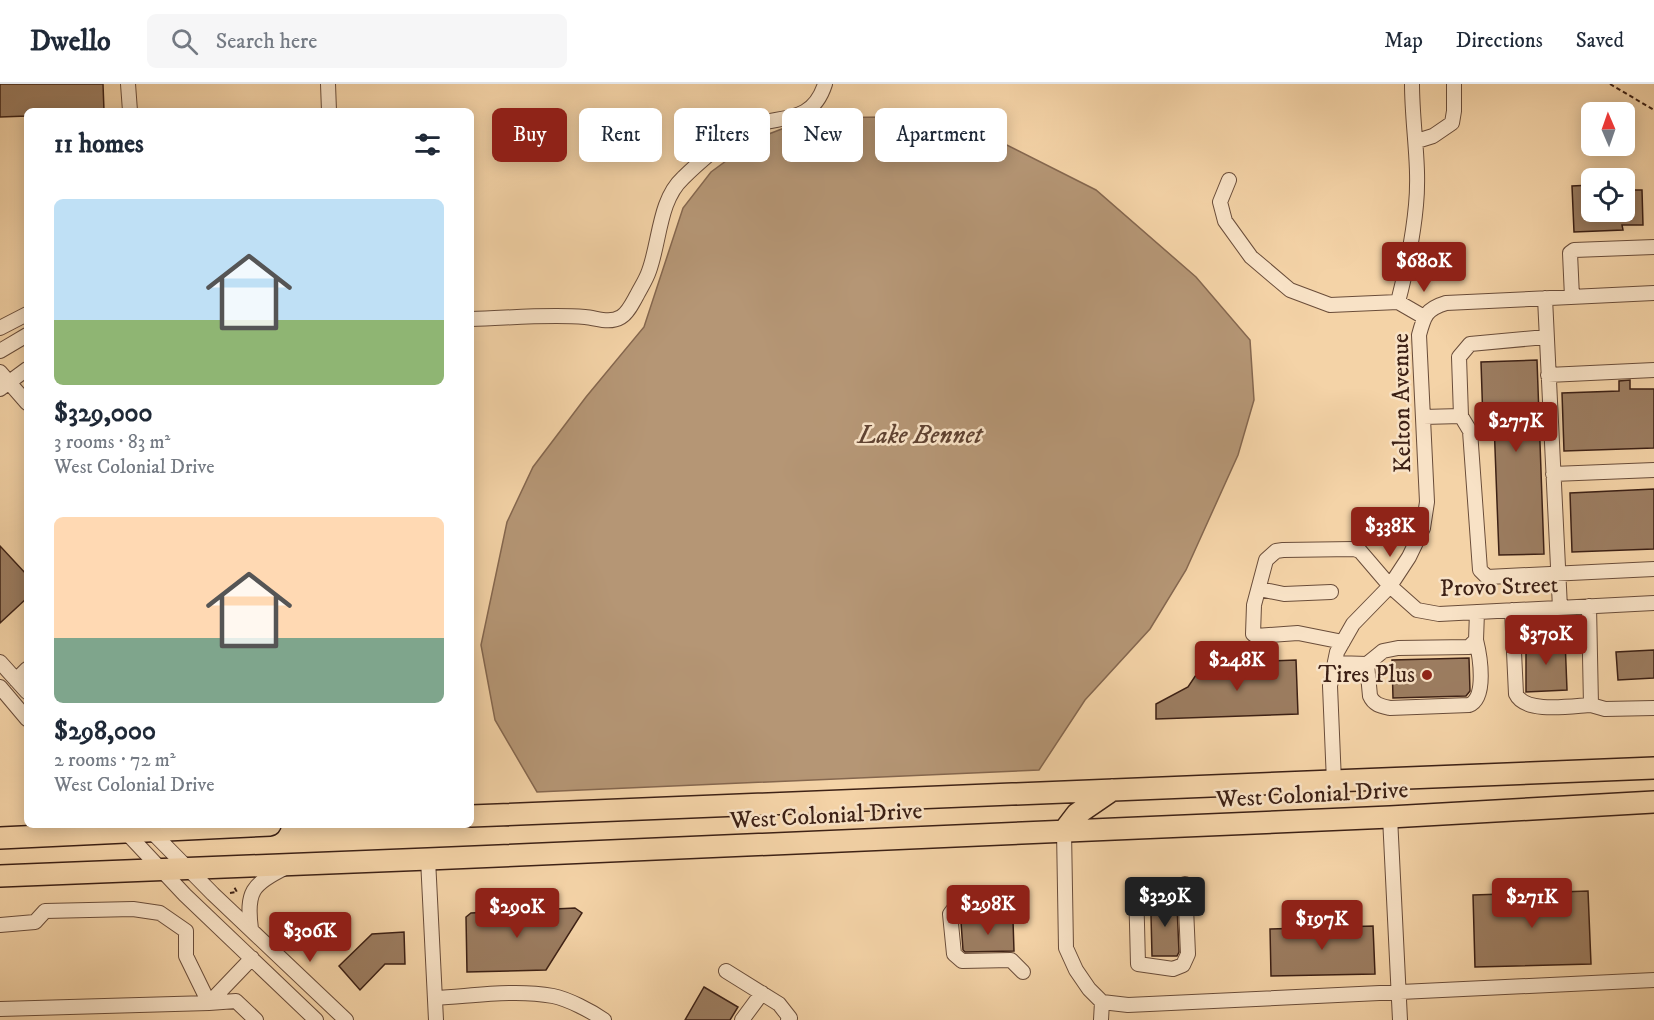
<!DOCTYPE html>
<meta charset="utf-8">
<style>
:root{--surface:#fff;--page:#f6f6f7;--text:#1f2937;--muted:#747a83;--line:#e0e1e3;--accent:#8f2418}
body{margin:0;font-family:"IM FELL DW Pica",serif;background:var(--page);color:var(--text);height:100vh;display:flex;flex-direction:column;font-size:22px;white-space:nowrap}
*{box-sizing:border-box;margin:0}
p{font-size:20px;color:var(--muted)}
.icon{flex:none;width:33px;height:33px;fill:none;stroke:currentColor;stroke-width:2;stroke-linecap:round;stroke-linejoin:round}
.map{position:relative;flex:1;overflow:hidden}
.panel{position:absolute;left:24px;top:24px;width:450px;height:720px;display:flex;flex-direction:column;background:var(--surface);border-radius:9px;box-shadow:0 3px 15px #0003}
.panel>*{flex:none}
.hud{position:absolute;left:492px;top:24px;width:570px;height:54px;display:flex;gap:12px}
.needle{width:39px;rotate:358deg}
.buttons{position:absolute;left:1581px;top:18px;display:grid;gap:12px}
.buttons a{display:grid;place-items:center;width:54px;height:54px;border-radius:9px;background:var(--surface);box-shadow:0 3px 15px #0003;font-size:30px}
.price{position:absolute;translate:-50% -51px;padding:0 14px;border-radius:6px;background:var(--accent);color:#fff;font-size:20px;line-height:39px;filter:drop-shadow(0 2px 3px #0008)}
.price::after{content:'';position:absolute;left:50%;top:36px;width:18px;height:14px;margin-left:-9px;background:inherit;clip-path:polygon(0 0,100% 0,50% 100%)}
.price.current{background:#222;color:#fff}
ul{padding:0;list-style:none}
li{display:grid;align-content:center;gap:12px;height:318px;padding:0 30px}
li span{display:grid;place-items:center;height:186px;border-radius:9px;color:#555}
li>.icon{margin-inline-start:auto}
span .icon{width:108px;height:108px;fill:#fffc;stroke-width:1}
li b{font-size:26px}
h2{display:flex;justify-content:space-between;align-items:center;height:72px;padding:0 30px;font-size:26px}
.tag{padding:0 21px;border-radius:9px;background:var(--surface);box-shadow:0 3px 15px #0003;font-size:21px;line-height:54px}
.tag.current{background:var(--accent);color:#fff}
header{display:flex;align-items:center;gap:36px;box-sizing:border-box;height:84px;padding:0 30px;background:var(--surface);border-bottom:2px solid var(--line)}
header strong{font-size:28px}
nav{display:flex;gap:33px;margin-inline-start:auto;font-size:21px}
.search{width:420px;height:54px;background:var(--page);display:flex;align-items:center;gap:15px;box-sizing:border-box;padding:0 21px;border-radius:9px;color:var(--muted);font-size:22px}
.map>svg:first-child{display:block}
.water{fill:#b59675;stroke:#85674f;stroke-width:1.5}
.building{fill:#9c7d61;stroke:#3c2015;stroke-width:1.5}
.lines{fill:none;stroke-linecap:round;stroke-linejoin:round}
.minor-casing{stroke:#6a4d3a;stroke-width:16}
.highway-casing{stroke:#3c2015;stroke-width:24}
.path{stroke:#3c2015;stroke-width:2;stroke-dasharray:4.5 3;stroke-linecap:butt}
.minor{stroke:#f8e2c6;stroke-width:14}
.highway{stroke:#f4d3a7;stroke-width:21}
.poi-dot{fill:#8f2418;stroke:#f8e2c6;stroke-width:2}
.labels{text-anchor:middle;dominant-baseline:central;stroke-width:5;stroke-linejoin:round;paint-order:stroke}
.street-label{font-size:24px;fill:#3c2015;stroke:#f8e2c6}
.poi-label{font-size:24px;fill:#3c2015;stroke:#f8e2c6;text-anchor:end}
.water-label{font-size:26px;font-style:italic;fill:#604332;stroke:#f8e2c6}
</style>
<header>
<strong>Dwello</strong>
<div class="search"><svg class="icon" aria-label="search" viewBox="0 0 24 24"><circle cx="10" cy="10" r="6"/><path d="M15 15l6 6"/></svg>Search here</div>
<nav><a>Map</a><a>Directions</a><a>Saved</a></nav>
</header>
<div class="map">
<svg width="1654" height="936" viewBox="0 0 1654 936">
<rect width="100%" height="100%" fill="#f4d3a7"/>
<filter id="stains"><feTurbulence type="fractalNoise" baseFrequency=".00333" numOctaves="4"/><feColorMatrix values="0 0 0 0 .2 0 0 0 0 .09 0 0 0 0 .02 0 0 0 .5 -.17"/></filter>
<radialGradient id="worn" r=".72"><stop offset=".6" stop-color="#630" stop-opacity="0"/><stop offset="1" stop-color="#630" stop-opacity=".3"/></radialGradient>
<path class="water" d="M887 33 971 43 1096 106 1196 193 1250 256 1254 316 1238 371 1186 486 1150 545 1085 616 1039 686 537 708 495 636 481 561 507 438 533 383 586 313 644 243 683 124 711 88 756 55 810 34Z"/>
<path class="building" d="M0 0H103L104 27H27V32L0 33Z
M1592 101V128H1624V106H1642L1643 141H1622L1623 146 1574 148 1572 102Z
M1537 276 1544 470 1499 471 1494 338H1483L1481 278Z
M1630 296V305H1654V364L1564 367 1562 309 1619 307V297Z
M1654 405V465L1572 468 1570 409Z
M0 462 27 491V514L0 539Z
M1565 555 1567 606 1526 608V557Z
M1654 566V594L1618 596 1616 568Z
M1244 574H1268V577L1296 576 1298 630 1156 635V620L1188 603 1202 582 1244 581Z
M1469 574 1470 607 1466 612 1393 614 1392 576Z
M1588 807 1591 880 1475 883 1473 811Z
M1159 813H1172L1177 822 1179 868 1177 872H1152L1151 831H1153L1156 818 1159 817Z
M575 824 582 829 546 886 467 888 466 833 471 829Z
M1013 836 1014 867 965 868 963 866 961 838Z
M1373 842 1375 890 1271 892 1270 845Z
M404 848 405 880H385L360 906 339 882 372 850Z
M704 903 738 923 730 936H685Z"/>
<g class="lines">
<g class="minor-casing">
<path id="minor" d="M128 0 130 27
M328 0 329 27
M1417 57 1433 52 1452 39 1454 27V0
M1229 96 1220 118 1225 137 1251 173 1290 206 1330 221 1398 218 1424 233
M1572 213 1570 169 1574 166 1654 163
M1545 214 1560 524
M1398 218C1406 187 1413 154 1416 121 1420 81 1412 41 1412 0
M471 235C509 234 547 230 585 233 597 234 609 240 621 233 628 229 633 218 637 211 641 203 646 196 649 187 660 157 659 116 683 94 695 82 729 52 743 45 776 29 811 44 825 0
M0 244 27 230
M1546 253 1470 260 1459 273 1461 332 1470 347 1480 486 1487 493 1654 485
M0 267 27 251
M0 288 27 319
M1548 291 1654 286
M0 305 27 285
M1423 333 1461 332
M1553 390 1654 386
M1259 505 1284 510 1331 508
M1589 522 1591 621 1605 625 1654 624
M1512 526 1516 610C1525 630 1572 622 1591 621
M1513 544 1589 541
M1343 558 1298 549 1256 552 1253 550 1254 521 1266 476 1276 467 1283 466 1354 465 1360 467 1390 502 1417 526 1439 530 1654 519
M0 578 27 608
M1335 579 1367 580 1383 567 1398 564 1469 563 1476 556 1477 528
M1367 580 1370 612C1374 621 1381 622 1390 624L1469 621C1487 614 1480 572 1476 556
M16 596 27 585
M0 603 27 635
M1334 698 1330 602 1337 568 1353 540 1390 502 1409 473 1423 444 1427 418 1419 251C1424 232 1426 225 1446 219L1654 209
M1390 733 1400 936
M123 745 185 811 316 936
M149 745 213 810 346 936
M1064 747 1066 864 1076 886 1089 905 1102 918 1128 921 1654 896
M428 775 436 936
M1136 801 1138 880 1173 885 1183 881 1188 870 1185 800
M1018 820 996 816 959 818 950 830 954 870 962 877 1011 876 1023 888
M0 841 35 838 45 827 133 825 160 829 186 847V872L209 919 236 917 256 936
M251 845C246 808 252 800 285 784
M726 887 779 920 790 934 788 936
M436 914C473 912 515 905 553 912 568 915 591 927 604 936
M0 925 209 919 252 874
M742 936 762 909
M1101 936 1102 918"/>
</g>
<g class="highway-casing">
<path id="highway" d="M471 732 1654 684
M1064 747 1077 730 1112 706
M0 754 270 741
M0 792 428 775 1390 733 1654 718"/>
</g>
<path class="path" d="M1610 0 1654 26
M230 809 237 808 233 801"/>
<use href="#minor" class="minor"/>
<use href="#highway" class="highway"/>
</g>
<circle class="poi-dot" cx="1427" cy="591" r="6"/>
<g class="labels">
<g class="street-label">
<text transform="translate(1402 319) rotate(-91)">Kelton Avenue</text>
<text transform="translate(1499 503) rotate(-2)">Provo Street</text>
<text transform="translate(1312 711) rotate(-3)">West Colonial Drive</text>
<text transform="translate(826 732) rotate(-3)">West Colonial Drive</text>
</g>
<g class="poi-label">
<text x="1415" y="591">Tires Plus</text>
</g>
<g class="water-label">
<text x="920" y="351">Lake Bennet</text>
</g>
</g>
<rect width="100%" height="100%" filter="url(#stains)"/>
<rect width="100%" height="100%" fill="url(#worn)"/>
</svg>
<div class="buttons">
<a><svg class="needle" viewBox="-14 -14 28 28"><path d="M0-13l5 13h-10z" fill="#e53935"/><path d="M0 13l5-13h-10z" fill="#747a83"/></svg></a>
<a><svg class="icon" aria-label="locate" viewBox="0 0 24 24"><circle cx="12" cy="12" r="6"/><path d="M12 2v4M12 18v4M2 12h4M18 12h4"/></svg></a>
</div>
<b class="price" style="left:1424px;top:209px">$680K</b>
<b class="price" style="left:1516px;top:369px">$277K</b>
<b class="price" style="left:1390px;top:474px">$338K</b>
<b class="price" style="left:1546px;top:582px">$370K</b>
<b class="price" style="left:1237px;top:608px">$248K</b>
<b class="price current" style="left:1165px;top:844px">$329K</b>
<b class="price" style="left:1532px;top:845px">$271K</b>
<b class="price" style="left:988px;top:852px">$298K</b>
<b class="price" style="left:517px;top:855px">$290K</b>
<b class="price" style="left:1322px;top:867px">$197K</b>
<b class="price" style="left:310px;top:879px">$306K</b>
<div class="hud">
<a class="tag current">Buy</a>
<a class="tag">Rent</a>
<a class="tag">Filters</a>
<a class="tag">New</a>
<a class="tag">Apartment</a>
</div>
<section class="panel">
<h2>11 homes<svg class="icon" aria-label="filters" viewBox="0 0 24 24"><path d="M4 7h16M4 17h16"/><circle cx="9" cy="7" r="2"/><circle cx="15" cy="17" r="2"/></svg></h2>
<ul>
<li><span style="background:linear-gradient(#bfe0f5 65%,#8fb573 0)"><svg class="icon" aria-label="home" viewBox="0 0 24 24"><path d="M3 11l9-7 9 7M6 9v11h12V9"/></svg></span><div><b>$329,000</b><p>3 rooms · 83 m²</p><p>West Colonial Drive</p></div></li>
<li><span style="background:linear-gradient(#ffd9b3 65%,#7fa58c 0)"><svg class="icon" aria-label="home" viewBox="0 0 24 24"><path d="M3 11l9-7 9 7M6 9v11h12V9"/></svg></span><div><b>$298,000</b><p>2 rooms · 72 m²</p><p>West Colonial Drive</p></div></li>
</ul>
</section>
</div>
